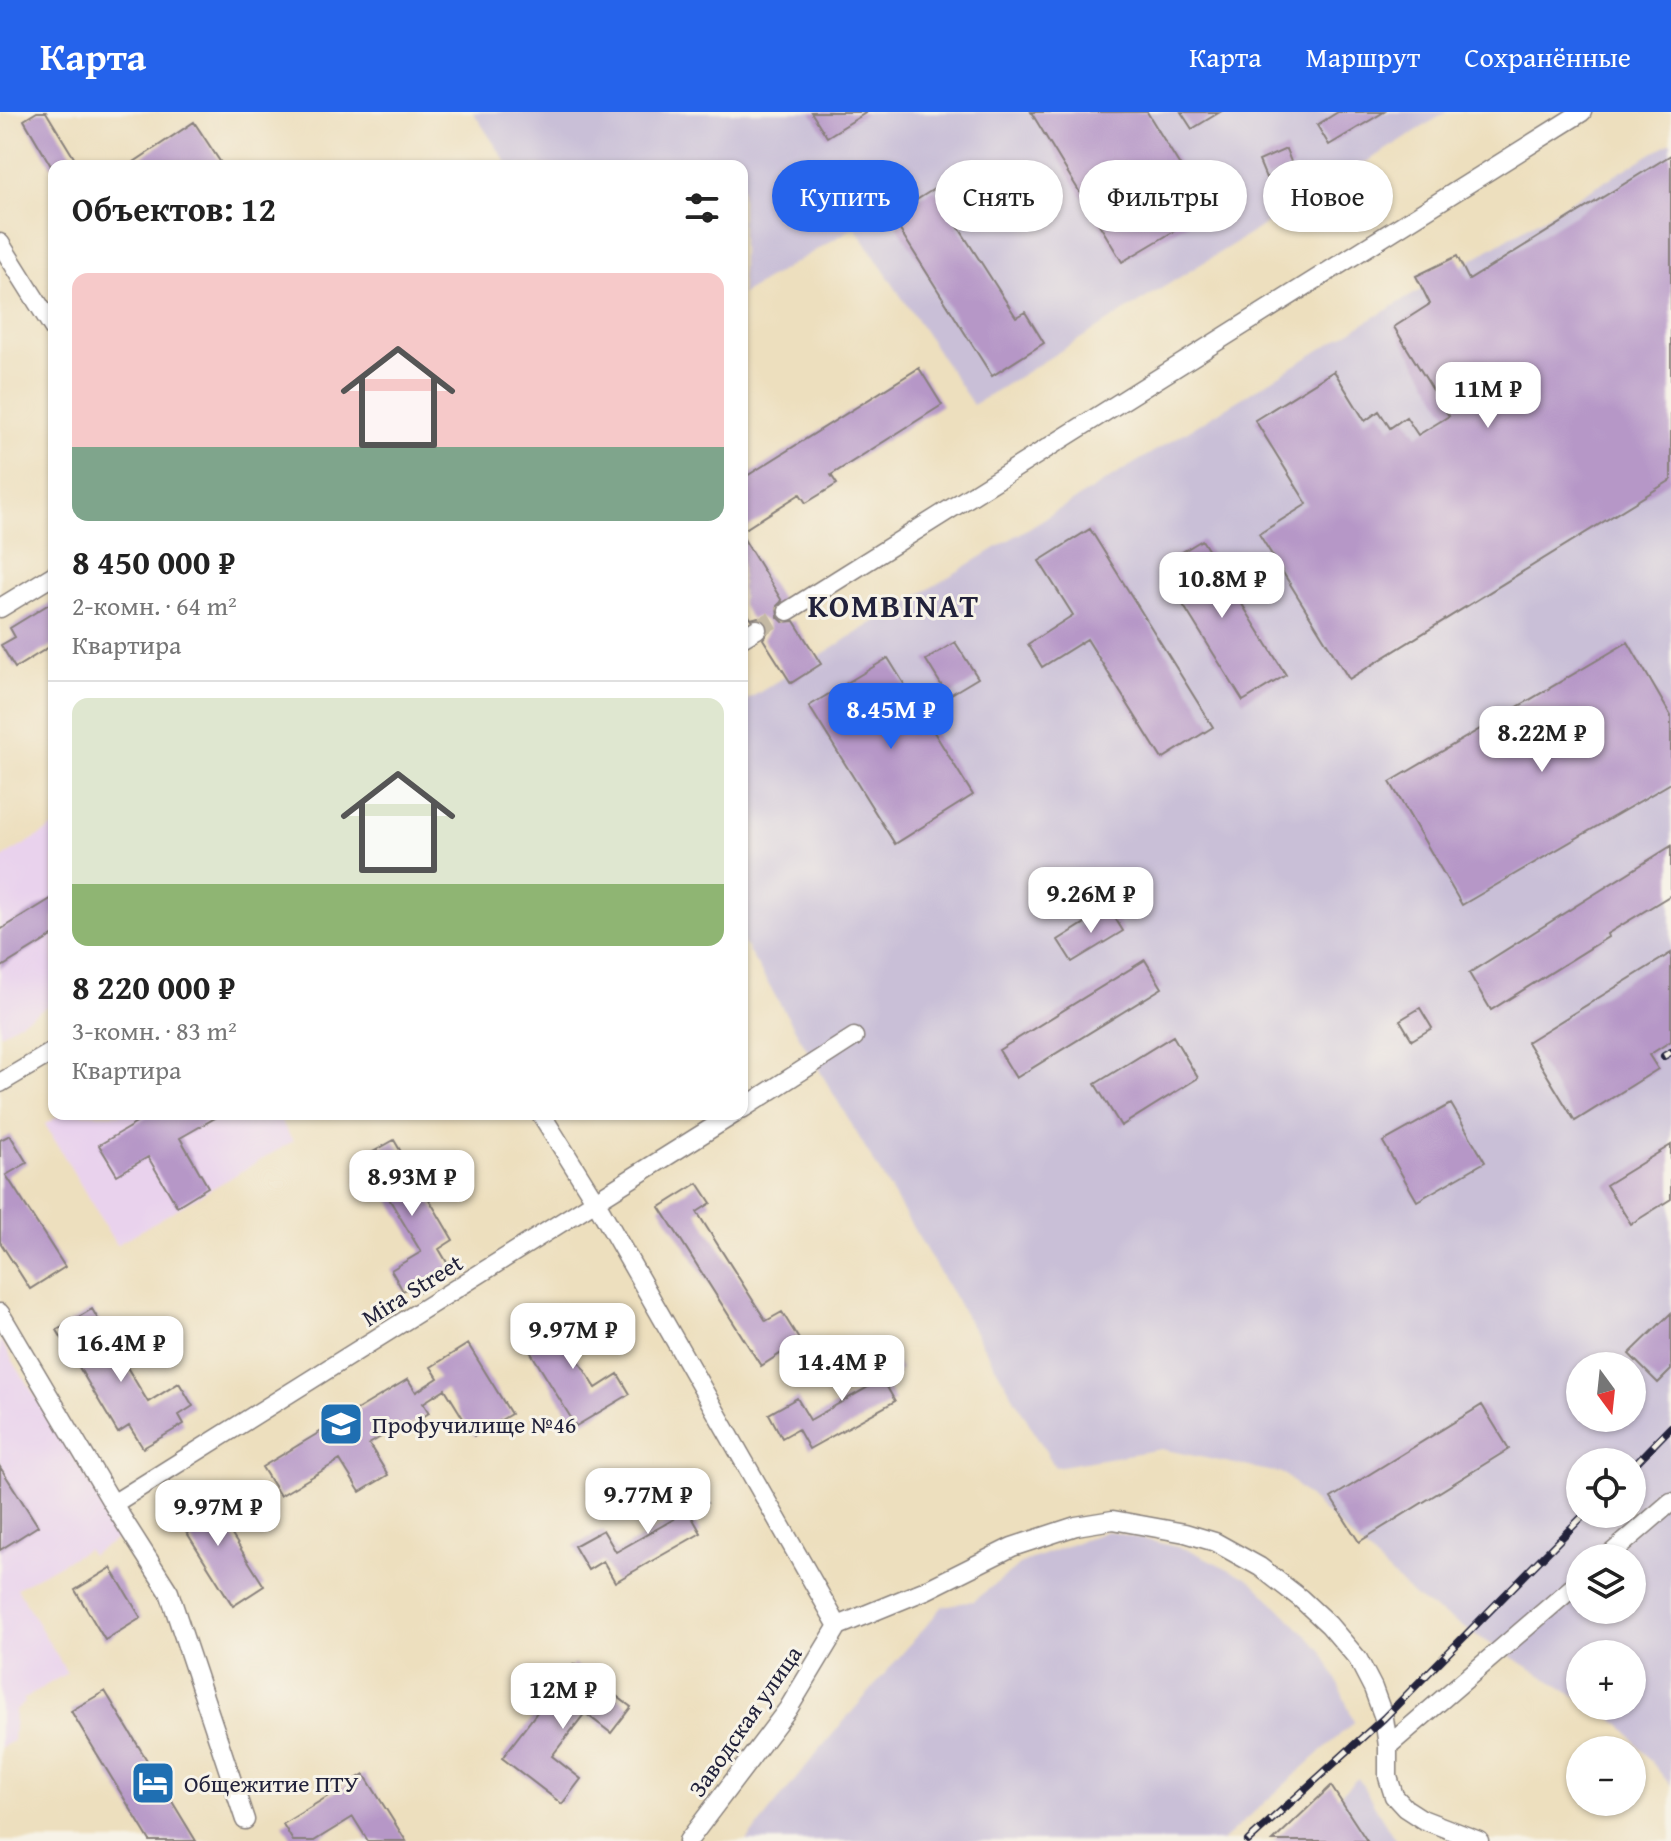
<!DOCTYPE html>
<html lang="ru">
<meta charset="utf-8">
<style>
:root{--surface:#fff;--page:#f2f2f2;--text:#222;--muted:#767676;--line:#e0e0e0;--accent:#2563eb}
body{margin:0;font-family:"Gentium Book Plus",serif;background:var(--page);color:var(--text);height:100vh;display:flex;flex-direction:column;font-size:30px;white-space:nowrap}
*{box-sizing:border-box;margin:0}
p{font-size:26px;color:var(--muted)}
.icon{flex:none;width:44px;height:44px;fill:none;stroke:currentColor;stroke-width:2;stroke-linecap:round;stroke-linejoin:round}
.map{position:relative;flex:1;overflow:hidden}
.panel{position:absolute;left:48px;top:48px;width:700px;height:960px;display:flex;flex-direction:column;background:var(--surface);border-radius:16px;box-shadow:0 2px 6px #0004}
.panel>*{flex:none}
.hud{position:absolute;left:772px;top:48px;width:760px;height:72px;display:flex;gap:16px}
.needle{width:52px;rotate:165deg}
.controls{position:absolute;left:1566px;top:1240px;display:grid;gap:16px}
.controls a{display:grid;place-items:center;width:80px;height:80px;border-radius:50%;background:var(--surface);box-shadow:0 2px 6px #0004;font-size:40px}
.price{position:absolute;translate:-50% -68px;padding:0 18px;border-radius:16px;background:#fff;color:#222;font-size:26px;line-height:52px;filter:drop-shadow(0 2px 4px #0008)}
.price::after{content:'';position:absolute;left:50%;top:48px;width:24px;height:18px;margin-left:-12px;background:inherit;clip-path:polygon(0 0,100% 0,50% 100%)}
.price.current{background:var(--accent);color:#fff}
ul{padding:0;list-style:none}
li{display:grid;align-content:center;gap:16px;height:424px;padding:0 24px}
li+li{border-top:2px solid var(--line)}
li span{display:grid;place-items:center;height:248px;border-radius:16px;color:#555}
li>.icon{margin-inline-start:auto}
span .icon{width:144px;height:144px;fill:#fffc;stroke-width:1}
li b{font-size:34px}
h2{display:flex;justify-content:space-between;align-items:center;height:96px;padding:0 24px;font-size:34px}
.tag{padding:0 28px;border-radius:36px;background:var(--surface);box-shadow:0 2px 6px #0004;font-size:28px;line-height:72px}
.tag.current{background:var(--accent);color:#fff}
header{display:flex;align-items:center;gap:48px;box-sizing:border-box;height:112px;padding:0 40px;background:var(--accent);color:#fff}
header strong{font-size:38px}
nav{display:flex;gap:44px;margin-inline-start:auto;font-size:28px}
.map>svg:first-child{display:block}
.built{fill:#e9d2ed}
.industrial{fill:#c9bfd7;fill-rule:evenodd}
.building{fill:#b697c7}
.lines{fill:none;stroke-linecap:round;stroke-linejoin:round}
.minor-tunnel{stroke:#c4b9a4;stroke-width:18;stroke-dasharray:18 9;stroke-linecap:butt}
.minor-casing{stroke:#88807c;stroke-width:21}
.minor{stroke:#fff;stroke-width:18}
.rail-casing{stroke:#22223b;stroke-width:8}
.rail{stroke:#f7f3e8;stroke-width:5;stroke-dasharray:15;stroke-linecap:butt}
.labels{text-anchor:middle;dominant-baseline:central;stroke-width:6;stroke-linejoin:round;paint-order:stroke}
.street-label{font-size:24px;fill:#22223b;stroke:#f7f3e8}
.poi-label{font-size:24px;fill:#22223b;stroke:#f7f3e8;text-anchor:start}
.district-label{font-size:32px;font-weight:bold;letter-spacing:2px;fill:#22223b;stroke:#f7f3e8}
</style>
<header>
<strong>Карта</strong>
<nav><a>Карта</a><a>Маршрут</a><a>Сохранённые</a></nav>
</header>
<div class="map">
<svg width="1671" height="1729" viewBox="0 0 1671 1729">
<rect width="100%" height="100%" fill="#f7f3e8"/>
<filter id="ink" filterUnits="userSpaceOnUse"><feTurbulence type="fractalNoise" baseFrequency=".0125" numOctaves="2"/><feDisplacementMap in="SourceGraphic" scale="16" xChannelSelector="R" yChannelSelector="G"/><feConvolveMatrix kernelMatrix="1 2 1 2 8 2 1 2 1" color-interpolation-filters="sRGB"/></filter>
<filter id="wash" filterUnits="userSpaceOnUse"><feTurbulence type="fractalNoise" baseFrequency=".006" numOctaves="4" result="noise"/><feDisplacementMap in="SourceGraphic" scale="32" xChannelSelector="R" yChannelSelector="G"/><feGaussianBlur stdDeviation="1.8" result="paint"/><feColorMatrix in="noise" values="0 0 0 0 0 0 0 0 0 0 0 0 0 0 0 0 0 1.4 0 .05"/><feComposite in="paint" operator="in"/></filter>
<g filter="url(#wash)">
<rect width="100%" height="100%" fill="#eddfbe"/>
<path class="built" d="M54 715V890L0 922V747Z
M62 1002H277L293 1029 116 1133 45 1012Z
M0 1228 108 1401 127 1421 91 1443 87 1437 17 1476 67 1561 23 1587 24 1591 15 1598 13 1629 0 1636Z"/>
<path class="industrial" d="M473 0H1447L973 293 855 115 742 182V54H509Z
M1671 30V1674L1621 1612 1591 1594H1632V1542H1580V1587L1416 1486 1284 1362 1161 1337 1055 1355 742 828V591L1353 218ZM1580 1254H1632V1306H1580ZM1580 1350H1632V1402H1580ZM1580 1446H1632V1498H1580Z
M1107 1419 1190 1438 1252 1469 1321 1538 1337 1569 1354 1610 1222 1729H746L820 1637 943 1494 973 1489 1024 1450Z
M1358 1666 1396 1729H1289Z"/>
<g id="blocks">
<path class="building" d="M37 0H46L79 54H51L24 8Z
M811 0H867L827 25Z
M1031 0H1147L1208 99 1122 150Z
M1181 0H1220L1192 17Z
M1338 0H1384L1329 33 1317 13Z
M194 10 223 54H128Z
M1286 37 1293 55 1266 66 1259 49Z
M1671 43V368L1349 567 1259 422 1307 392 1255 308 1334 259 1365 309 1379 299 1390 316 1406 305 1418 323 1449 304 1394 215 1430 192 1416 164 1457 144 1469 168Z
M934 77 1016 205 1025 200 1044 231 992 264 891 104Z
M919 256 942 293 831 363 837 372 806 391 800 382 742 419V367Z
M1090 417 1213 615 1162 647 1087 527 1042 555 1028 532 1073 503 1039 449Z
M742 424 782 489 777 494 778 505 783 510 794 509 821 552 791 571 763 527 769 518 767 510 758 505 751 507 742 493Z
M1202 428 1286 563 1243 589 1159 454Z
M54 489V532L15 556 1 533 15 525 10 516Z
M955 530 978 566 948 584 926 548Z
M1628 530 1671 604V671L1462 793 1390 670Z
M888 546 973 683 895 732 809 594Z
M1671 734V783L1607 822 1608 825 1491 898 1469 861Z
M54 785V823L0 856V818Z
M1109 796 1123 819 1072 850 1058 828Z
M1671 841V929L1649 943 1658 957 1575 1009 1527 930Z
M1145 848 1162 876 1016 966 999 938Z
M1420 896 1432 916 1412 928 1400 908Z
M1173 924 1198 966 1121 1014 1095 972Z
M1451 992 1485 1050 1417 1089 1383 1030Z
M152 1002H222L180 1026 208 1075 177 1094 148 1045 117 1063 99 1033Z
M10 1023 27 1051 6 1063 65 1155 30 1177 0 1130V1028Z
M394 1028 453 1128 439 1137 452 1159 416 1181 412 1174 403 1179 391 1158 421 1140 364 1045Z
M1671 1033V1087L1631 1112 1606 1073Z
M698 1071 711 1091 697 1100 766 1209 782 1200 800 1229 761 1254 660 1095Z
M92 1197 148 1290 179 1271 193 1294 179 1303 184 1312 143 1336 129 1314 118 1321 57 1218Z
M578 1198 590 1219 568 1232 596 1276 618 1262 630 1282 576 1314 525 1231Z
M1671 1201V1258L1658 1271 1629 1242Z
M468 1232 511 1302 474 1324 445 1277 423 1291 429 1301 405 1316 403 1312 369 1332 388 1363 360 1380 340 1348 280 1384 262 1355 408 1267 416 1280 438 1266 431 1255Z
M887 1233 901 1258 883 1268 895 1289 809 1337 798 1317 782 1326 769 1302 797 1286 810 1308 868 1275 855 1251Z
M1482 1293 1509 1337 1359 1430 1331 1386Z
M0 1355 38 1414 0 1438Z
M693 1366 707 1391 689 1400 701 1421 615 1470 603 1449 588 1458 574 1434 603 1418 616 1440 674 1407 661 1384Z
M203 1377 264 1474 233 1494 172 1397Z
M111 1456 141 1506 105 1528 75 1478Z
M574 1552 631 1595 611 1621 585 1601 552 1644 581 1667 562 1692 502 1646Z
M105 1579 196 1729H150L71 1599Z
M364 1662 406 1729H368L353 1705 314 1729H293L283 1712Z
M1331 1674 1367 1729H1273Z"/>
</g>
</g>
<g filter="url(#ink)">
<use href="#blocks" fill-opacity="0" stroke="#88807c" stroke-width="2"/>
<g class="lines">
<path class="minor-tunnel" d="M757 517 788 499"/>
<g class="minor-casing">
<path id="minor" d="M0 131 54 217
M0 496 54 463
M788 499 1582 0
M742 526 757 517
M0 971 54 939
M742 997 854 925
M541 1002 596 1090 838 1514
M0 1201 113 1392 169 1480 245 1708
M113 1392 734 1002
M1606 1446 1671 1390
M838 1514 926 1478 1012 1435 1076 1414 1113 1408 1185 1421 1215 1430 1260 1455 1300 1486 1329 1513 1358 1547 1373 1576 1384 1606 1388 1634V1665L1394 1684 1405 1696 1422 1707 1479 1729
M1388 1634 1580 1469
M688 1729 788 1597 838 1514"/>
</g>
<use href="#minor" class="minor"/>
<g class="rail-casing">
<path id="rail" d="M1664 944 1671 940
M1632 1355 1671 1315
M1248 1729 1384 1606 1585 1402"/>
</g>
<use href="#rail" class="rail"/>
</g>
</g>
<defs>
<g id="university-square" transform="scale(2.3)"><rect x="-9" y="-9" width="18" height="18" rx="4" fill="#1f6fb2" stroke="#f7f3e8"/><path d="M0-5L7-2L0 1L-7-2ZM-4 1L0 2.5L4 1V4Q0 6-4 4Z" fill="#fff"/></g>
<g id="hotel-square" transform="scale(2.3)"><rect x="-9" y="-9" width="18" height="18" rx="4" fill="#1f6fb2" stroke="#f7f3e8"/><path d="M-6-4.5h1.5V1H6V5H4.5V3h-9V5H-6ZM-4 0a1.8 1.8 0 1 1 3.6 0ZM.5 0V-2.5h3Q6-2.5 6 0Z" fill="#fff"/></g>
</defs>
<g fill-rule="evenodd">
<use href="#university-square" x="341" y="1312"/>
<use href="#hotel-square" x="153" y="1671"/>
</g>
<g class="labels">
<g class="street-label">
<text transform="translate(412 1178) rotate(-32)">Mira Street</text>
<text transform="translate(745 1609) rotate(-55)">Заводская улица</text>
</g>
<g class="poi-label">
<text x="372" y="1312">Профучилище №46</text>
<text x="184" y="1671">Общежитие ПТУ</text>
</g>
<g class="district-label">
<text x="894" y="493">KOMBINAT</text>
</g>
</g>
</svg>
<div class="controls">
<a><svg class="needle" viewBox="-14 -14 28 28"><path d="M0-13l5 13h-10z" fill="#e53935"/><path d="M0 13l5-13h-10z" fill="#767676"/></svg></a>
<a><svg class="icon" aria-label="locate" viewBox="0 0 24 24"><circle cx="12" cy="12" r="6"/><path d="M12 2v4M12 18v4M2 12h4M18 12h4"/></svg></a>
<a><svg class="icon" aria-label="layers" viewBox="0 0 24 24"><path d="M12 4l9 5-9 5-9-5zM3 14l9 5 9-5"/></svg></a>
<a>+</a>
<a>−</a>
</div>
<b class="price" style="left:1488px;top:318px">11M ₽</b>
<b class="price" style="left:1222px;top:508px">10.8M ₽</b>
<b class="price current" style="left:891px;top:639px">8.45M ₽</b>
<b class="price" style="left:1542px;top:662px">8.22M ₽</b>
<b class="price" style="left:1091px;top:823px">9.26M ₽</b>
<b class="price" style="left:412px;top:1106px">8.93M ₽</b>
<b class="price" style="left:573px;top:1259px">9.97M ₽</b>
<b class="price" style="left:121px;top:1272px">16.4M ₽</b>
<b class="price" style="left:842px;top:1291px">14.4M ₽</b>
<b class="price" style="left:648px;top:1424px">9.77M ₽</b>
<b class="price" style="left:218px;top:1436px">9.97M ₽</b>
<b class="price" style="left:563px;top:1619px">12M ₽</b>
<div class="hud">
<a class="tag current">Купить</a>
<a class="tag">Снять</a>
<a class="tag">Фильтры</a>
<a class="tag">Новое</a>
</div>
<section class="panel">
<h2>Объектов: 12<svg class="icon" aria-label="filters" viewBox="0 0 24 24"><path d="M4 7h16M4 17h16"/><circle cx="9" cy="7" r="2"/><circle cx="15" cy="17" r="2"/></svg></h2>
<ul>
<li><span style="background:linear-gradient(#f6c9c9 70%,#7fa58c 0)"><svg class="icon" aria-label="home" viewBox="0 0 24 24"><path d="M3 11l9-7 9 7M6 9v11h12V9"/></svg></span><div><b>8 450 000 ₽</b><p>2-комн. · 64 m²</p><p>Квартира</p></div></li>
<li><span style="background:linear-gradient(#dfe7d0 75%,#8fb573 0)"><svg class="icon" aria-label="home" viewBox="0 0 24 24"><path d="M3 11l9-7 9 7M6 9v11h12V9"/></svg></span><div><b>8 220 000 ₽</b><p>3-комн. · 83 m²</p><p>Квартира</p></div></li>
</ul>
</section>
</div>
